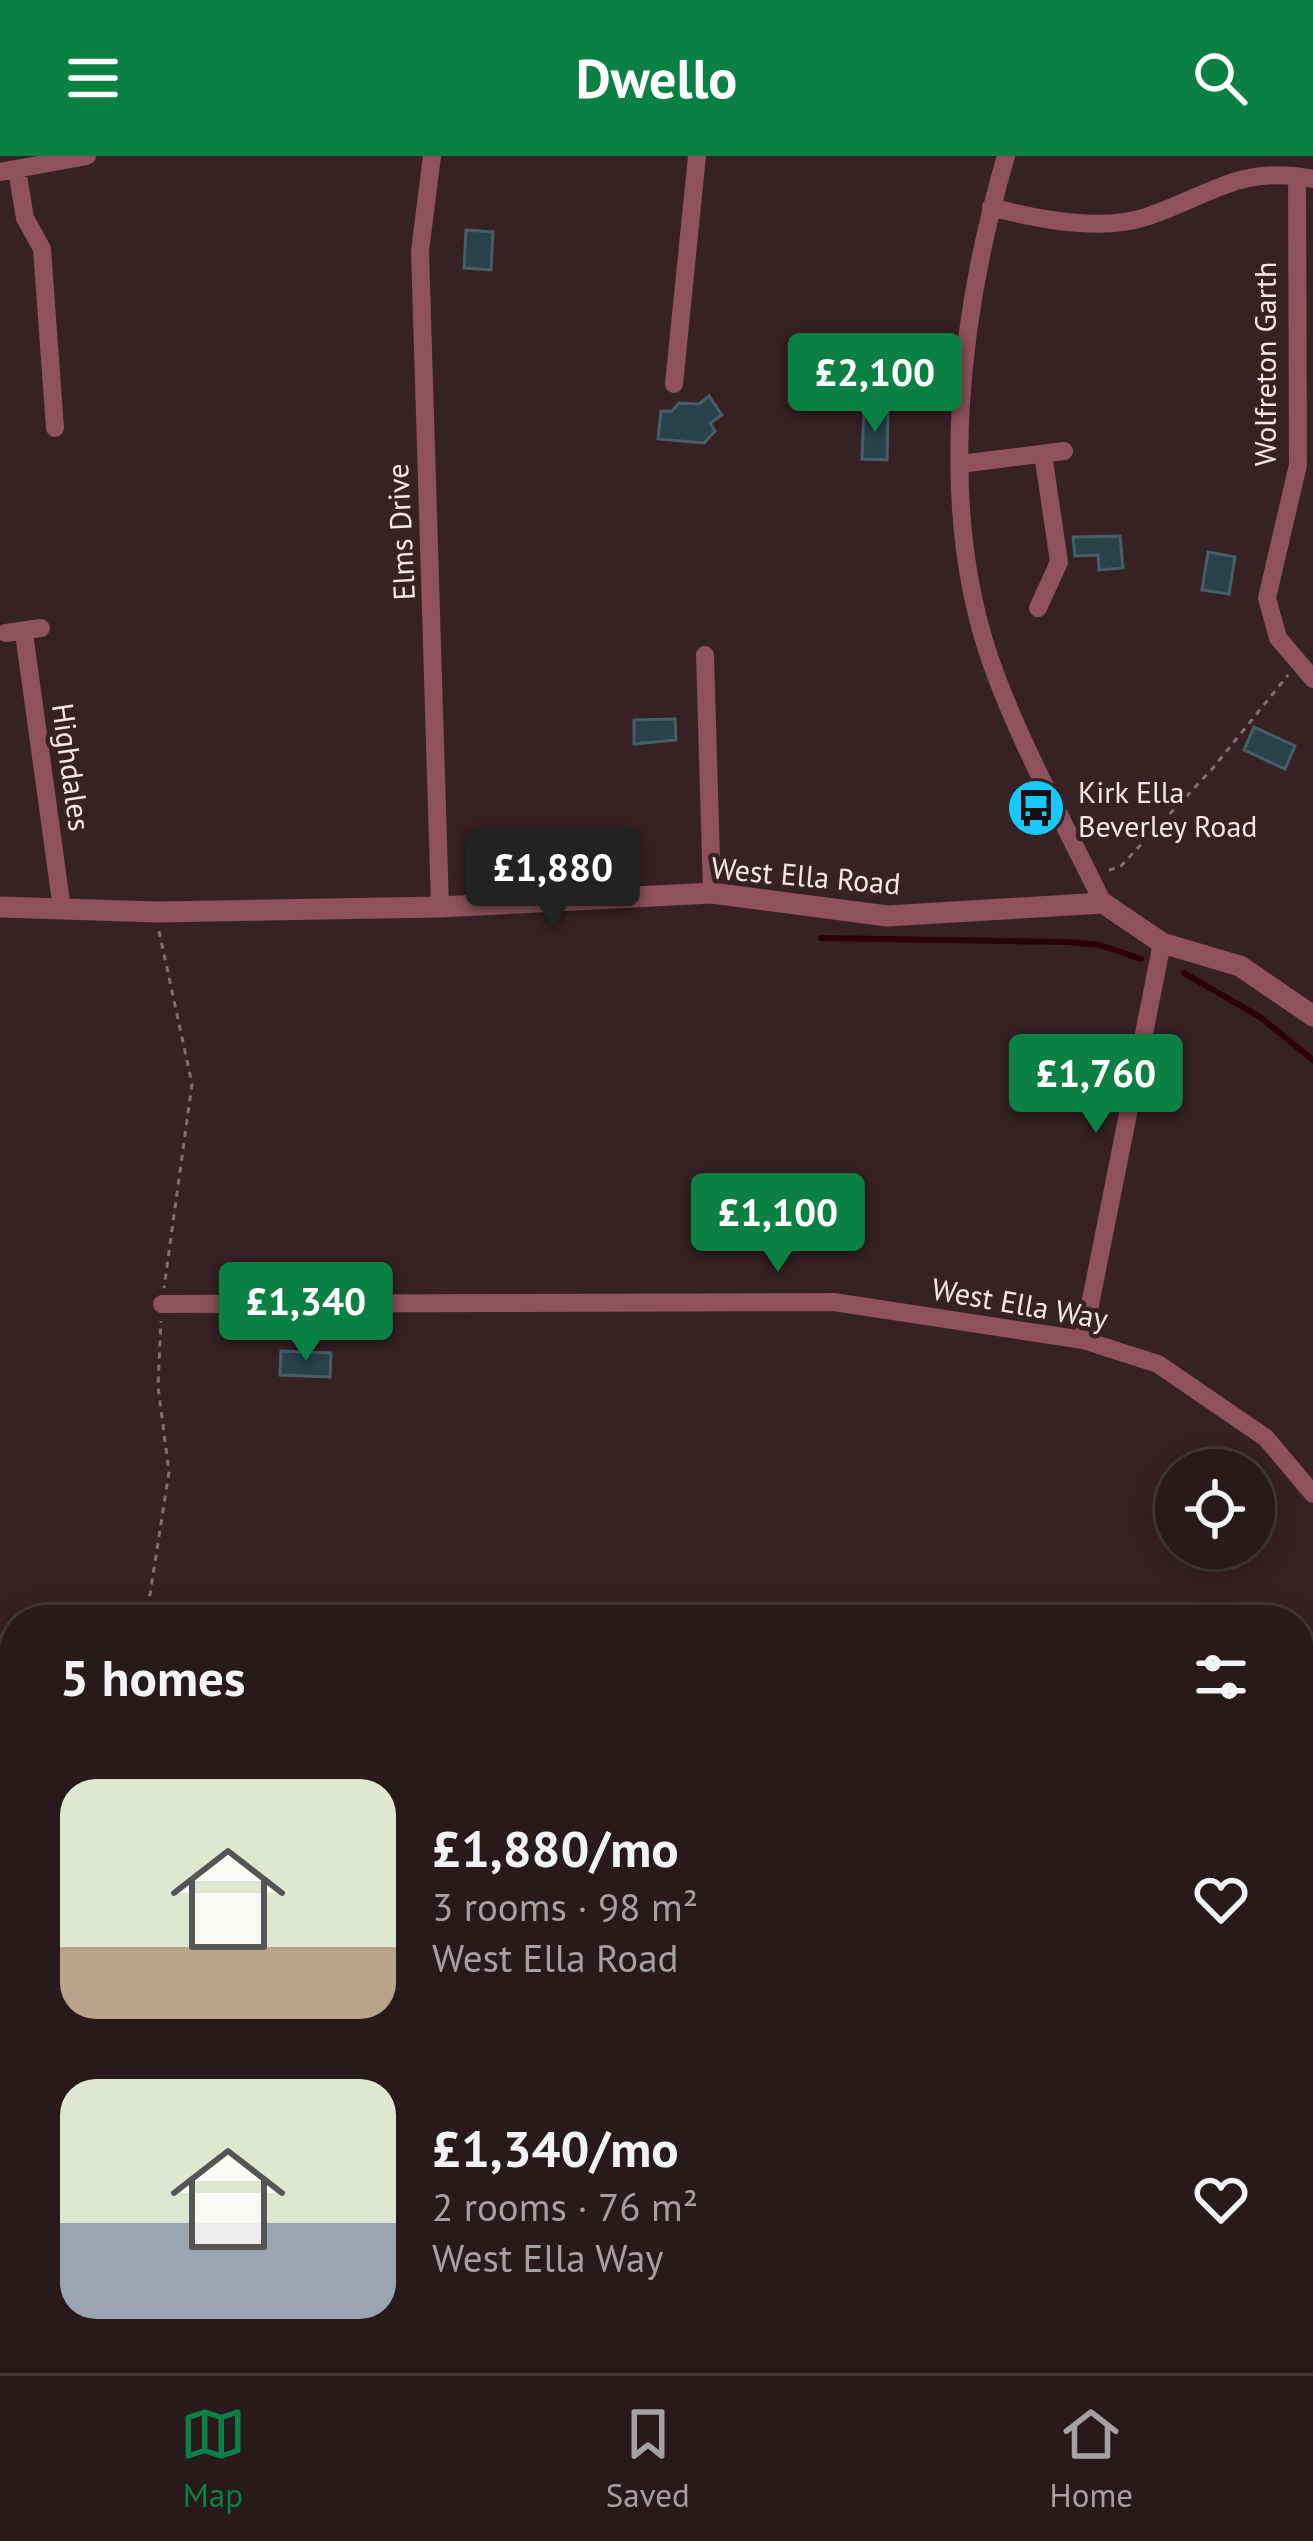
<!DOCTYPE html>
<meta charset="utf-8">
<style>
:root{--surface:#28191b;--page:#302224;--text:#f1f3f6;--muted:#a5a0a3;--line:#44383a;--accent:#0b8043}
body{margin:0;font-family:"PT Sans",sans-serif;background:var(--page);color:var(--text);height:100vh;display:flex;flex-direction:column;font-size:45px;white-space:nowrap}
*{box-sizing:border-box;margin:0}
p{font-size:39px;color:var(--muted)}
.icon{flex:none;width:66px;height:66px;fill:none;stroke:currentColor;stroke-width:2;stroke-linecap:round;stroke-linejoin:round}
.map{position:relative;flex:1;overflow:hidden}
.drawer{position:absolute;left:0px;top:1449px;width:1314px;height:768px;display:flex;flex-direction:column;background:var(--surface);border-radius:48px 48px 0 0;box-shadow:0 6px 30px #0003,0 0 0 3px var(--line)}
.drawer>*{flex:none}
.buttons{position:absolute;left:1155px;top:1293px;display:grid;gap:24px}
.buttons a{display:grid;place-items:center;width:120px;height:120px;border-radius:50%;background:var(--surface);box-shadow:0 6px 30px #0003,0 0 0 3px var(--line);font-size:60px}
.price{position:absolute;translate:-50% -102px;padding:0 27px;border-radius:12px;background:var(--accent);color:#fff;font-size:39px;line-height:78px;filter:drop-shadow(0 3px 6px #0008)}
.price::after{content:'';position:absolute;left:50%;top:72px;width:36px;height:27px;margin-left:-18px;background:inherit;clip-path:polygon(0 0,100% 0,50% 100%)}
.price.current{background:#222;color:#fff}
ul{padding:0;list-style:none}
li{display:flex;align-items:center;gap:36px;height:300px;padding:0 60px}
li span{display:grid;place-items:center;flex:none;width:336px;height:240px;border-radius:36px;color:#555}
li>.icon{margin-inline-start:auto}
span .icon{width:144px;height:144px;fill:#fffc;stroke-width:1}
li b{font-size:51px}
h2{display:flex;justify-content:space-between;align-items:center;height:144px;padding:0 60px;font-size:51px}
header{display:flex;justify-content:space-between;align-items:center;height:156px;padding:0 60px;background:var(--accent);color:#fff;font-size:54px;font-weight:700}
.tabs{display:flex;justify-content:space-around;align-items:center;height:168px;border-top:3px solid var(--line);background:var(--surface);font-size:33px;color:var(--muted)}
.tabs a{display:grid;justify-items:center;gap:6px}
.tabs .current{color:var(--accent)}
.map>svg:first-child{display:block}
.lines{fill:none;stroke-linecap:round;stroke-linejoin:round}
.stream{stroke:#2c000b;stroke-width:6}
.building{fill:#29414a;stroke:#465e68;stroke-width:3}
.path{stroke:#816e71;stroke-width:3;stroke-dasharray:6 6;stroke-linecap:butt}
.minor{stroke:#8f515b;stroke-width:18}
.tertiary{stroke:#8f515b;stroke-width:21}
.labels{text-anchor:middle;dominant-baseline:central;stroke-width:9;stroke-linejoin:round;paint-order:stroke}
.street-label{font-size:30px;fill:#f6e7e8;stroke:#362124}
.poi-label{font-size:30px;fill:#f6e7e8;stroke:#362124;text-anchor:start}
</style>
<header><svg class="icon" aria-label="menu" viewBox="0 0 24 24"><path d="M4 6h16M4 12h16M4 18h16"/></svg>Dwello<svg class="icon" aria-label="search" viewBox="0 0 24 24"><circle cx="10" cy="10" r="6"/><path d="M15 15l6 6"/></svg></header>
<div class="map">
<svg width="1313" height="2217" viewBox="0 0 1313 2217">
<rect width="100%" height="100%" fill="#362124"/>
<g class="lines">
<path class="stream" d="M821 782 1069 786 1100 789 1141 803
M1184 817 1260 861 1313 904"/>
</g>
<path class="building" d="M466 74 493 76 491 114 464 112Z
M709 240 722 259 710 267 715 275 704 287 658 283 661 255H672L679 247 699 248Z
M864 253 888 254 887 304 862 303Z
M1120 380 1123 412 1099 414 1098 399 1075 400 1073 381Z
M1208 396 1235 401 1229 438 1202 434Z
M675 563 676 584 634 588V564Z
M1254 571 1295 590 1285 613 1244 594Z
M281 1195 331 1197 330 1221 280 1219Z"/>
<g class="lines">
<path class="path" d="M1109 714 1120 711 1213 612 1288 519
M159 775 192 928 164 1132
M146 1464 169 1316 158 1230 161 1165"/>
<path class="minor" d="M432 0 420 95 440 751
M1006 0C960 157 936 348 991 506 1020 588 1065 668 1103 747
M17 14 25 62 42 93 55 272
M0 16 87 0
M1297 20 1298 309 1267 442 1278 482 1313 523
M991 51C1036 63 1100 76 1146 61 1210 40 1240 8 1313 23
M674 228 697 0
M960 308 1064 295
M1038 452 1059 406 1043 298
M6 477 41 472
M24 477 62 753
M705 499 712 737
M162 1148 834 1146 1083 1184 1158 1208 1266 1282 1313 1338
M1083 1184 1162 787
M0 1514H15
M1299 1730H1313
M0 1809 15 1808
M0 2026H15
M1299 2124 1313 2125
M164 2202 165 2217
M606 2217 607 2202"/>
<path class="tertiary" d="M0 751 157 756 440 751 712 737 887 760 1103 747 1162 787 1240 810 1313 860"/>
</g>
<defs>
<g id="bus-disc" transform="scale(3)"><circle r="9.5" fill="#16cafb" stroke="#362124"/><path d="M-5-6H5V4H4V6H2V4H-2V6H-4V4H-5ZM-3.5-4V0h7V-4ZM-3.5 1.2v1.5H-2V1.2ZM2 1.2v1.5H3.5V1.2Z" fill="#111"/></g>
</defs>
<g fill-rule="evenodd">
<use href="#bus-disc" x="1036" y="652"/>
</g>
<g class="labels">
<g class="street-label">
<text transform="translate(1264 208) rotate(-90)">Wolfreton Garth</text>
<text transform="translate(400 376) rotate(-93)">Elms Drive</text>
<text transform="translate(72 611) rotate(82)">Highdales</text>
<text transform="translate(806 719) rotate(5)">West Ella Road</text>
<text transform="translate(1020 1147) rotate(10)">West Ella Way</text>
</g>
<g class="poi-label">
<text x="1078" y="635">Kirk Ella<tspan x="1078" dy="34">Beverley Road</tspan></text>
</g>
</g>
</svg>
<div class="buttons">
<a><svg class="icon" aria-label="locate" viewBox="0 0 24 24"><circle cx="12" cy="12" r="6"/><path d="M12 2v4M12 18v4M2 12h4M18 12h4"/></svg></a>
</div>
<b class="price" style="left:875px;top:279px">£2,100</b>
<b class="price current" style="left:553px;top:774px">£1,880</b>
<b class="price" style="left:1096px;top:980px">£1,760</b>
<b class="price" style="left:778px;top:1119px">£1,100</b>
<b class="price" style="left:306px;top:1208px">£1,340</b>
<section class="drawer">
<h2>5 homes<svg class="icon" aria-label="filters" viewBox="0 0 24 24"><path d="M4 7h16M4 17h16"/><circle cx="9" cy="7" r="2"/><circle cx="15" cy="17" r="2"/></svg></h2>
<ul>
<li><span style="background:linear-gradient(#dfe7d0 70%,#b9a48a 0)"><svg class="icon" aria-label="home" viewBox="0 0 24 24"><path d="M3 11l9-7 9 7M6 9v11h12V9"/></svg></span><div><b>£1,880/mo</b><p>3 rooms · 98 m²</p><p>West Ella Road</p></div><svg class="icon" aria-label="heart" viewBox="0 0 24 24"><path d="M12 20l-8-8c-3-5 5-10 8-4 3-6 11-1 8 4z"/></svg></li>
<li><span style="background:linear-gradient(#dfe7d0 60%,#9aa5b1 0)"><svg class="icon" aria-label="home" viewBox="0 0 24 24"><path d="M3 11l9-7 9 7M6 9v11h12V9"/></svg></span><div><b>£1,340/mo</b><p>2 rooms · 76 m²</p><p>West Ella Way</p></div><svg class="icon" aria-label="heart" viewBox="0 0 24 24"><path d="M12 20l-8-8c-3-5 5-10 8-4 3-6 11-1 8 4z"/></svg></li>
</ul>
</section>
</div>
<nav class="tabs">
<a class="current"><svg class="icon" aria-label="map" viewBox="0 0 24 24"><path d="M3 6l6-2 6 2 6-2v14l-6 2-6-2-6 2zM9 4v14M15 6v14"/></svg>Map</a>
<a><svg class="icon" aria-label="saved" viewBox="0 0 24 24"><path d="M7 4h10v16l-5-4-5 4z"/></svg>Saved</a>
<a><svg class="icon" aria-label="home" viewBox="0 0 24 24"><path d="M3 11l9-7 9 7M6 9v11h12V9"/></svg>Home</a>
</nav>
